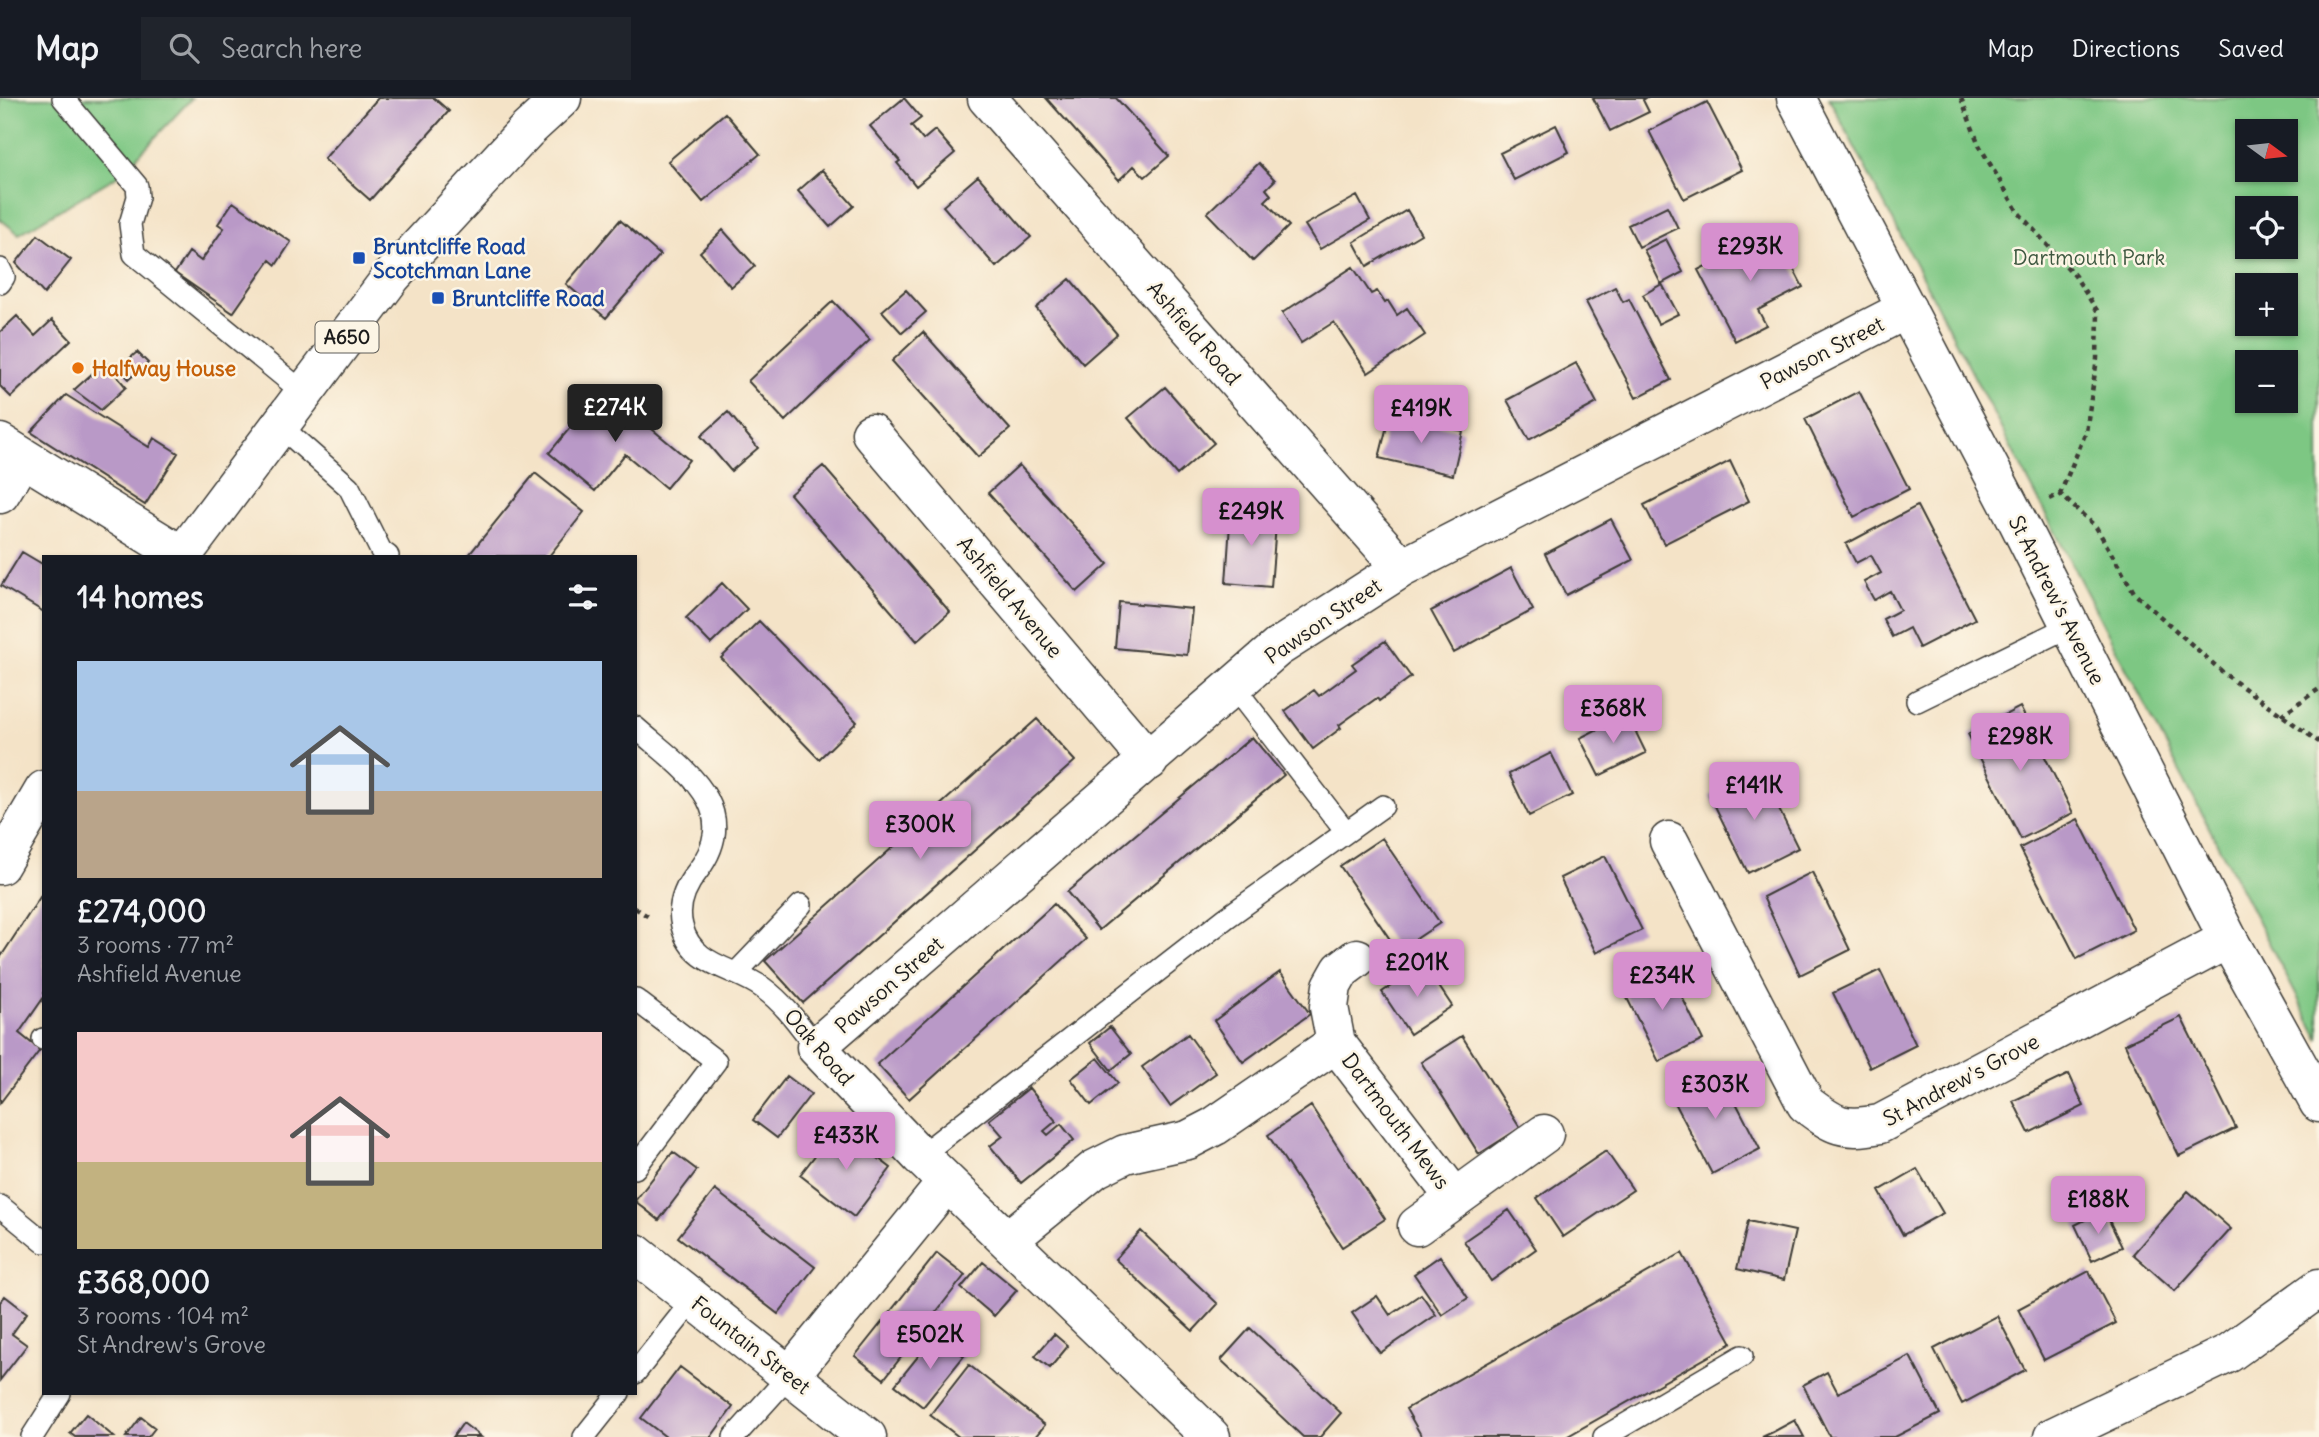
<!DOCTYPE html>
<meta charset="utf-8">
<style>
:root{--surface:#171b24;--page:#20242c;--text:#f1f3f6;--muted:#9ea1a6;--line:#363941;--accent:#d690ce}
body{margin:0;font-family:Delius,sans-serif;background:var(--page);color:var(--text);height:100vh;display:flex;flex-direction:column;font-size:26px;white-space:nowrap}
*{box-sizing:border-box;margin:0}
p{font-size:23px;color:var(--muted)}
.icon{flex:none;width:38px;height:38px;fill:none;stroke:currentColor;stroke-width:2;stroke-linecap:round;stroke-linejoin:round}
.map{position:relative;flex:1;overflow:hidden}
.details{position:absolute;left:42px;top:457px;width:595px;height:840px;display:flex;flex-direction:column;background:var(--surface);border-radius:0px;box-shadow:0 2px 5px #0004}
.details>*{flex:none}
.needle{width:46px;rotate:105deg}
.buttons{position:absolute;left:2235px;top:21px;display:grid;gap:14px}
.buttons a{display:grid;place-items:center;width:63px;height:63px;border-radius:0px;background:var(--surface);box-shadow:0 2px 5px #0004;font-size:35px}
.price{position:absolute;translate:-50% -60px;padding:0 16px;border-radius:7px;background:var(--accent);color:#111;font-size:23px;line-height:46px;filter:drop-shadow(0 2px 4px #0008)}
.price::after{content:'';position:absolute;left:50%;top:42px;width:21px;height:16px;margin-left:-10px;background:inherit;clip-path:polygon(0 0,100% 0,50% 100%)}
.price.active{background:#222;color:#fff}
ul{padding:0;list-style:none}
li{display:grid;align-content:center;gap:14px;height:371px;padding:0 35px}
li span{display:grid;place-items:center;height:217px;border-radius:0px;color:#555}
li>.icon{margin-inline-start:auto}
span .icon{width:126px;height:126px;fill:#fffc;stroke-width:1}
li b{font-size:30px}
h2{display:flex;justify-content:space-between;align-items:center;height:84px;padding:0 35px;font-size:30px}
header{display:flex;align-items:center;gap:42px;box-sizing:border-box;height:98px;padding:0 35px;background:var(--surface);border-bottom:2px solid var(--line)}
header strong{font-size:33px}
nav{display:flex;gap:38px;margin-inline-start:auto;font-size:24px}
.search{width:490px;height:63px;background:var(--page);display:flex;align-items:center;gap:18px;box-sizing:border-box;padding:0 24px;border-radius:0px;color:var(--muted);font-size:26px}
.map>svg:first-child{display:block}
.green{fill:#7dc783;stroke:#4c7250;stroke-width:2;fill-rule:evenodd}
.building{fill:#b999c7}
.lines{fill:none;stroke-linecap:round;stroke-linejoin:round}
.lane-casing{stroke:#3c3a36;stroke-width:24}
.street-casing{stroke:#3c3a36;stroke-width:41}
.secondary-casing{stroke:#3c3a36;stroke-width:41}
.primary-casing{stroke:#3c3a36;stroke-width:41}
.path{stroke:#3c3a36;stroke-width:4.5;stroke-dasharray:5 5;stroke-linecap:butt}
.lane{stroke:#fff;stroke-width:21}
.street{stroke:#fff;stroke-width:38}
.secondary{stroke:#fff;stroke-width:38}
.primary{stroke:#fff;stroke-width:38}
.transit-dot{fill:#1a4fb4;stroke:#fcf5e5;stroke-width:2.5}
.food-dot{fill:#e8710a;stroke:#fcf5e5;stroke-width:2.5}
.labels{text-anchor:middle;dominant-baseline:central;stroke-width:5;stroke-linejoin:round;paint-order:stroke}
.shield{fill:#fcf5e5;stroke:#5f5d58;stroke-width:2}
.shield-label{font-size:19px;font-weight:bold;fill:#1c1c1c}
.transit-label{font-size:21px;font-weight:bold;fill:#164399;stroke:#fcf5e5;text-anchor:start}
.park-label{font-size:21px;fill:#3e5840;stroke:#fcf5e5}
.street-label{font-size:21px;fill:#1c1c1c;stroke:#fcf5e5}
.food-label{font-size:21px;font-weight:bold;fill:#c56008;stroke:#fcf5e5;text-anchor:start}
</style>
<header>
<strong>Map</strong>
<div class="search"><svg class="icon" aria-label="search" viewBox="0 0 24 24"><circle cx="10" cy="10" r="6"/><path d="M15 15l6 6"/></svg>Search here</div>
<nav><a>Map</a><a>Directions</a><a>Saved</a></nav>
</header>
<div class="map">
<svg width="2319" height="1339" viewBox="0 0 2319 1339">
<rect width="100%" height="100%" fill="#fcf5e5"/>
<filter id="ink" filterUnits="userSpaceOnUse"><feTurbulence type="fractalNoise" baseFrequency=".0143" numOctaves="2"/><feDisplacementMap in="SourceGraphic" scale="14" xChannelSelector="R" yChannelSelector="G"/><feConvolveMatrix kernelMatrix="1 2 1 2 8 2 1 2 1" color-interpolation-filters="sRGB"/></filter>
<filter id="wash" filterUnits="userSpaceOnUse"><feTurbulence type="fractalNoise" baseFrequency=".00686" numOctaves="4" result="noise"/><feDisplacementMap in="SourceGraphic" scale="28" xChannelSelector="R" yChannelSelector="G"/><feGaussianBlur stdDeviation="1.57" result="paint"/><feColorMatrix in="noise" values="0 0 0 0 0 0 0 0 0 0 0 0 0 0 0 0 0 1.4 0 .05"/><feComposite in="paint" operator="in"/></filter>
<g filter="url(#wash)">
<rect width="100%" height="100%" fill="#f4e3c7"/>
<path class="green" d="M0 0H192L122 75 19 136 0 121Z
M1829 0H2319V941ZM2247 33H2286V72H2247ZM2247 110H2286V149H2247ZM2286 187V226H2247V187ZM2247 264H2286V303H2247Z"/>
<g id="blocks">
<path class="building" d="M378 0H434L449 13 370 102 324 61Z
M904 0 921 20 911 28 923 42 935 32 955 55 916 88 897 65 900 63 870 28Z
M1046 0H1116L1169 58 1145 79 1134 68 1119 82Z
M1593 0H1646L1643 2 1649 14 1610 33Z
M1707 4 1742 72 1684 101 1649 33Z
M725 15 760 56 703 104 668 63Z
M1556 27 1569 54 1514 82 1500 55Z
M1259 65 1275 82 1266 91 1271 97 1265 103 1289 128 1253 163 1207 115Z
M822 72 854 108 830 129 798 93Z
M978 78 1031 139 996 169 943 108Z
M1357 98 1370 122 1320 151 1305 127Z
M233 104 291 144 276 167 270 162 233 215 175 175 189 154 201 163 224 130 218 126Z
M1667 108 1678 130 1639 149 1628 127Z
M1407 112 1421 136 1367 168 1354 144Z
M620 122 660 157 606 220 566 186Z
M723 132 755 168 731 189 700 154Z
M1774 133 1803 189 1758 212 1766 227 1735 243 1698 172Z
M38 137 71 162 44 196 16 165Z
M1666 141 1683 174 1661 186 1644 152Z
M1353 169 1371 196 1377 193 1385 205 1388 203 1397 217 1407 210 1425 237 1368 275 1334 224 1301 245 1282 215Z
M1070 181 1117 236 1083 266 1036 210Z
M1662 186 1678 216 1658 226 1643 197Z
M1615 189 1623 204 1629 201 1671 282 1636 300 1586 204Z
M906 192 926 214 902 235 882 213Z
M833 203 870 242 785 323 748 283Z
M17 218 35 238 52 222 71 242 11 299 0 288V234Z
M923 234 1010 331 978 359 892 263Z
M137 254 148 265 129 281 119 270Z
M105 264 126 289 101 312 74 292Z
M1576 265 1597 305 1529 342 1507 302Z
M1165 289 1214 345 1177 377 1128 320Z
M603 290 689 362 666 390 625 356 595 393 549 355Z
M1859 293 1909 391 1854 419 1805 321Z
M66 297 149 349 154 340 178 355 145 407 31 334Z
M728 314 758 350 731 373 701 338Z
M1390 316 1463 333 1453 377 1379 360Z
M1730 363 1749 403 1664 446 1644 407Z
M1019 367 1108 466 1077 494 988 395Z
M823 368 950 514 917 543 790 396Z
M535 375 584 414 549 458H468Z
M1917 408 1975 521 1919 550 1909 530 1892 539 1883 521 1900 512 1890 493 1874 502 1864 484 1881 475 1871 457 1856 465 1846 446Z
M1231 411 1277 414 1271 489 1226 485Z
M1611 421 1633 462 1566 497 1545 456Z
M22 454 44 467V514L1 488Z
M1511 470 1533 512 1454 555 1431 513Z
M722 485 747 511 711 546 686 520Z
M1119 504 1192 511 1187 557 1115 550Z
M759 523 857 624 819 661 721 560Z
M1385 543 1411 579 1379 603 1377 600 1339 627 1341 630 1313 651 1285 613 1314 592 1319 598 1356 571 1352 566Z
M2020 609 2073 715 2021 741 1968 636Z
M1627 616 1646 655 1599 678 1580 640Z
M1037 621 1075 663 803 905 765 863Z
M1252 639 1284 677 1099 832 1067 794Z
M1551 655 1572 697 1529 718 1509 676Z
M1760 673 1798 750 1748 775 1710 698Z
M2078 721 2134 832 2077 861 2020 750Z
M1382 740 1440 825 1398 853 1340 768Z
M1605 758 1642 832 1596 855 1560 780Z
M1812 774 1850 852 1800 877 1763 799Z
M44 793V899L19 935 40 952 0 1005V860Z
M1054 806 1086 841 909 1001 877 966Z
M1665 864 1703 942 1659 964 1620 886Z
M1424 866 1452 908 1410 936 1382 894Z
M1880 872 1916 947 1870 970 1833 895Z
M1280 874 1310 916 1243 964 1214 923Z
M2181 919 2236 1030 2179 1058 2125 946Z
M1110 929 1131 956 1111 972 1090 945Z
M1188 936 1216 975 1170 1008 1142 969Z
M1462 938 1520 1030 1479 1056 1421 964Z
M1098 960 1118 985 1091 1007 1071 981Z
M1718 970 1760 1051 1712 1076 1670 995Z
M2069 976 2084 1008 2029 1035 2013 1003Z
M787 978 811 996 777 1040 753 1022Z
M1029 990 1056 1023 1044 1033 1048 1037 1061 1026 1074 1042 1021 1085 990 1048 1003 1038 989 1022Z
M1311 1008 1385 1121 1342 1149 1268 1037Z
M837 1029 891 1070 854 1119 800 1077Z
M1606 1053 1633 1092 1563 1139 1537 1100Z
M673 1054 697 1072 659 1122 635 1103Z
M1917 1071 1943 1115 1903 1137 1879 1093Z
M715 1092 815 1169 778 1216 678 1139Z
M2188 1093 2231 1131 2175 1193 2133 1156Z
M1509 1112 1536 1151 1491 1183 1464 1143Z
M2104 1112 2122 1149 2092 1163 2075 1127Z
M1748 1123 1795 1133 1784 1182 1737 1171Z
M1141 1133 1218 1206 1193 1233 1115 1161Z
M937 1155 965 1177 884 1281 855 1258Z
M1682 1155 1732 1245 1566 1339H1422L1406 1311Z
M1440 1158 1468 1200 1442 1217 1414 1176Z
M983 1164 1017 1192 994 1218 961 1190Z
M2089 1173 2116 1225 2044 1262 2018 1211Z
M1421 1196 1436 1217 1380 1255 1352 1215 1377 1198 1390 1217Z
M5 1198 27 1215 12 1236 27 1247 0 1282V1204Z
M1997 1218 2025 1272 1962 1306 1934 1251Z
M1250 1230 1341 1315 1320 1339H1303L1221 1262Z
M936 1236 964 1258 923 1309 895 1287Z
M1054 1236 1068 1248 1050 1270 1035 1258Z
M1910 1258 1940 1316 1895 1339H1830L1803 1287 1827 1274 1838 1295Z
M969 1267 1045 1327 1035 1339H959L930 1317Z
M680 1269 733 1309 711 1339H666L641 1320Z
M86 1316 114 1339H75L70 1335Z
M141 1319 155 1330 148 1339H126Z
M1795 1322 1804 1339H1762L1773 1334Z
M463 1325 481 1339H453Z"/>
</g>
</g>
<g filter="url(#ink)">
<use href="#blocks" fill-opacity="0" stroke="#3c3a36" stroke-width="2"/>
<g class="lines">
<g class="lane-casing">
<path id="lane" d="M63 0 137 88 138 99 130 126 134 156 304 295
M0 171 4 179 0 185
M280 328 349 389 381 453 388 458
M1233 588 1346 734
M1917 603 2070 528
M635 629C680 669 747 708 697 774 685 789 677 808 682 828 692 869 735 869 763 890 785 906 800 928 816 949
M736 875 801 807
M43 941H44
M920 1058 1226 820 1383 708
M635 1070 716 963 636 902
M0 1108 44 1144
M635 1275 693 1202
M32 1339 60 1295
M584 1339 619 1295
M734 1339 790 1277
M1604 1339 1742 1258"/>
</g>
<g class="street-casing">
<path id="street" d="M987 0 1402 470
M871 335 1149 663
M0 396 22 360
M1669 743 1806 1006C1835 1028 1843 1033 1880 1026L2228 841
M1357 860 1341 872 1332 888 1329 909 1336 945 1455 1100
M1417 1128 1544 1036
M1008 1142 1095 1071 1125 1056 1188 1042 1215 1028 1336 945
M790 1277 947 1084
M1211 1339 920 1058 816 949 1277 550 1402 470 1907 211
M2053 1339 2229 1255 2319 1190"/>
</g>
<g class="secondary-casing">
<path id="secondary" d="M1796 0 2015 418 2228 841 2319 1005
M0 345 183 458
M635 1155 867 1339"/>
</g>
<g class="primary-casing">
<path id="primary" d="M182 458 392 178 526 33 562 0
M0 767 44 692"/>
</g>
<path class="path" d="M1961 0 1979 47 2018 114 2075 178 2098 214 2097 261 2086 334 2060 396
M2050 401 2060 396 2096 429 2135 496 2226 577 2319 644
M2281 617 2319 591
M635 810 649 819
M0 857 2 858"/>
<use href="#lane" class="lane"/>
<use href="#street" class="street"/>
<use href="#secondary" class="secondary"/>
<use href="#primary" class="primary"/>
</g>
</g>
<g class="transit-dot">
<rect x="352" y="153" width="14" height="14" rx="3.5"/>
<rect x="431" y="193" width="14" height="14" rx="3.5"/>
</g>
<circle class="food-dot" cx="78" cy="270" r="7"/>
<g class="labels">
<rect class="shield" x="315.5" y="223.5" width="63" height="31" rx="5"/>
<g class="shield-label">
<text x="347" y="239">A650</text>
</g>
<g class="transit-label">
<text x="373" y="148">Bruntcliffe Road<tspan x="373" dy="24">Scotchman Lane</tspan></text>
<text x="452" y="200">Bruntcliffe Road</text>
</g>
<g class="park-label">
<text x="2089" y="159">Dartmouth Park</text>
</g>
<g class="street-label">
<text transform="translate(1194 235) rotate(49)">Ashfield Road</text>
<text transform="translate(1822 255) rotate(-27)">Pawson Street</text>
<text transform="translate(1010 499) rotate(50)">Ashfield Avenue</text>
<text transform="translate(2057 502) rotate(63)">St Andrew's Avenue</text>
<text transform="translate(1323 523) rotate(-34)">Pawson Street</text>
<text transform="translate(889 887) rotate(-41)">Pawson Street</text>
<text transform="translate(819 949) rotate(49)">Oak Road</text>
<text transform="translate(1961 982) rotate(-28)">St Andrew's Grove</text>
<text transform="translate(1396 1023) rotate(53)">Dartmouth Mews</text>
<text transform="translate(751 1247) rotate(38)">Fountain Street</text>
</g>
<g class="food-label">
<text x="92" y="270">Halfway House</text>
</g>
</g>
</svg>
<div class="buttons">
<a><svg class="needle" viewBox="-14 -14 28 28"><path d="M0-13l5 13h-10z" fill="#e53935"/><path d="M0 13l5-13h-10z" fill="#9ea1a6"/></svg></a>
<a><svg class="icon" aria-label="locate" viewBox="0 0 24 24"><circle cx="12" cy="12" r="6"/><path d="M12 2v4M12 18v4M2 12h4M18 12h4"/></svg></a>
<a>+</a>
<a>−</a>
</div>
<b class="price" style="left:1750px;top:185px">£293K</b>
<b class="price active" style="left:615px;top:346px">£274K</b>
<b class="price" style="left:1421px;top:347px">£419K</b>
<b class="price" style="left:1251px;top:450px">£249K</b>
<b class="price" style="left:1613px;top:647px">£368K</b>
<b class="price" style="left:2020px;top:675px">£298K</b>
<b class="price" style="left:1754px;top:724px">£141K</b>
<b class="price" style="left:920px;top:763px">£300K</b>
<b class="price" style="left:1417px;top:901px">£201K</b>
<b class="price" style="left:1662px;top:914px">£234K</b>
<b class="price" style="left:1715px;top:1023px">£303K</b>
<b class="price" style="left:846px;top:1074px">£433K</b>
<b class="price" style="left:2098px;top:1138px">£188K</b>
<b class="price" style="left:930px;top:1273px">£502K</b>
<section class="details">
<h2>14 homes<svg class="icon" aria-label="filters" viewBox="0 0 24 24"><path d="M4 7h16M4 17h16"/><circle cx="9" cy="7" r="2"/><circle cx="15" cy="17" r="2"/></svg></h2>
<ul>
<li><span style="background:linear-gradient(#a9c7e8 60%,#b9a48a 0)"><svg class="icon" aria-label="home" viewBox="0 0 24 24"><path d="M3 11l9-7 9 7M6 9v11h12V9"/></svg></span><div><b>£274,000</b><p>3 rooms · 77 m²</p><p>Ashfield Avenue</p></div></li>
<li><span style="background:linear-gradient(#f6c9c9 60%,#c2b280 0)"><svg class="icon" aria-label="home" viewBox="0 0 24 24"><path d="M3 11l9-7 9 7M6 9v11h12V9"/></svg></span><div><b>£368,000</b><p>3 rooms · 104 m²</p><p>St Andrew's Grove</p></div></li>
</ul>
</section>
</div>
